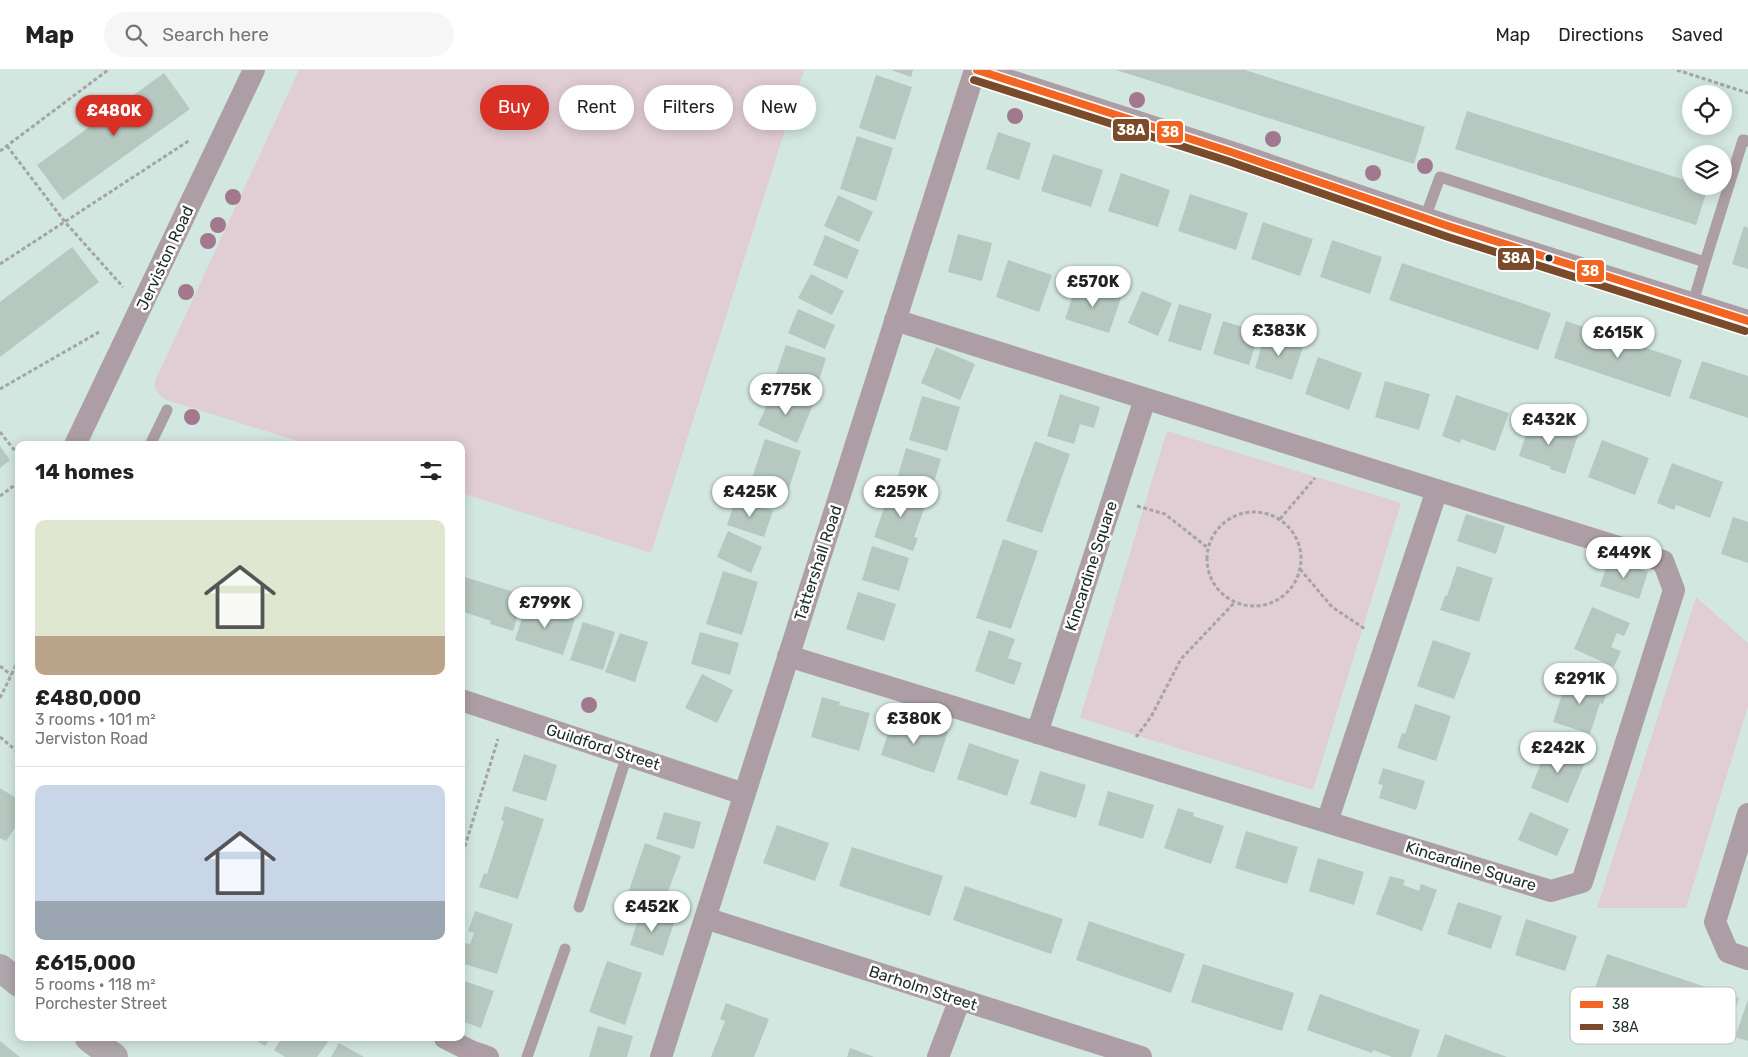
<!DOCTYPE html>
<meta charset="utf-8">
<style>
:root{--surface:#fff;--page:#f6f6f6;--text:#222;--muted:#767676;--line:#e0e0e0;--accent:#d93025}
body{margin:0;font-family:Rubik,sans-serif;background:var(--page);color:var(--text);height:100vh;display:flex;flex-direction:column;font-size:19px;white-space:nowrap}
*{box-sizing:border-box;margin:0}
p{font-size:16px;color:var(--muted)}
.icon{flex:none;width:28px;height:28px;fill:none;stroke:currentColor;stroke-width:2;stroke-linecap:round;stroke-linejoin:round}
.map{position:relative;flex:1;overflow:hidden}
.sheet{position:absolute;left:15px;top:371px;width:450px;height:600px;display:flex;flex-direction:column;background:var(--surface);border-radius:10px;box-shadow:0 2px 12px #0003}
.sheet>*{flex:none}
.top-card{position:absolute;left:480px;top:15px;width:475px;height:45px;display:flex;gap:10px}
.buttons{position:absolute;left:1682px;top:15px;display:grid;gap:10px}
.buttons a{display:grid;place-items:center;width:50px;height:50px;border-radius:50%;background:var(--surface);box-shadow:0 2px 12px #0003;font-size:25px}
.price{position:absolute;translate:-50% -42px;padding:0 11px;border-radius:18px;background:#fff;color:#222;font-size:16px;line-height:32px;filter:drop-shadow(0 1px 2px #0008)}
.price::after{content:'';position:absolute;left:50%;top:30px;width:15px;height:11px;margin-left:-8px;background:inherit;clip-path:polygon(0 0,100% 0,50% 100%)}
.price.active{background:var(--accent);color:#fff}
ul{padding:0;list-style:none}
li{display:grid;align-content:center;gap:10px;height:265px;padding:0 20px}
li+li{border-top:1px solid var(--line)}
li span{display:grid;place-items:center;height:155px;border-radius:10px;color:#555}
li>.icon{margin-inline-start:auto}
span .icon{width:90px;height:90px;fill:#fffc;stroke-width:1}
li b{font-size:21px}
h2{display:flex;justify-content:space-between;align-items:center;height:60px;padding:0 20px;font-size:21px}
.tag{padding:0 18px;border-radius:22px;background:var(--surface);box-shadow:0 2px 12px #0003;font-size:18px;line-height:45px}
.tag.active{background:var(--accent);color:#fff}
header{display:flex;align-items:center;gap:30px;box-sizing:border-box;height:70px;padding:0 25px;background:var(--surface);border-bottom:1px solid var(--line)}
header strong{font-size:24px}
nav{display:flex;gap:28px;margin-inline-start:auto;font-size:18px}
.search{width:350px;height:45px;background:var(--page);display:flex;align-items:center;gap:12px;box-sizing:border-box;padding:0 18px;border-radius:28px;color:var(--muted);font-size:19px}
.map>svg:first-child{display:block}
.green{fill:#e1cdd4}
.building{fill:#b7c8c1}
.lines{fill:none;stroke-linecap:round;stroke-linejoin:round}
.path{stroke:#a4a5a4;stroke-width:3;stroke-dasharray:4 2.5;stroke-linecap:butt}
.lane{stroke:#ac9ea4;stroke-width:11}
.street{stroke:#ac9ea4;stroke-width:22}
.secondary{stroke:#aea7ab;stroke-width:28}
.bus-1-casing{stroke:#fff;stroke-width:11}
.bus-2-casing{stroke:#fff;stroke-width:11}
.bus-1{stroke:#f26522;stroke-width:8}
.bus-2{stroke:#7a4b2a;stroke-width:8}
.tree{fill:#a2788f}
.bus-dot{fill:#1d2c26;stroke:#fff;stroke-width:2}
.labels{text-anchor:middle;dominant-baseline:central;stroke-width:5;stroke-linejoin:round;paint-order:stroke}
.street-label{font-size:16px;fill:#1d2c26;stroke:#fff}
.key{fill:#fff;stroke:#bbc0be;stroke-width:1}
.key-label{font-size:14px;fill:#1d2c26}
.line-badge{stroke:#fff;stroke-width:2}
.badge-label{font-size:14px;text-anchor:middle;font-weight:bold;fill:#fff}
</style>
<header>
<strong>Map</strong>
<div class="search"><svg class="icon" aria-label="search" viewBox="0 0 24 24"><circle cx="10" cy="10" r="6"/><path d="M15 15l6 6"/></svg>Search here</div>
<nav><a>Map</a><a>Directions</a><a>Saved</a></nav>
</header>
<div class="map">
<svg width="1748" height="987" viewBox="0 0 1748 987">
<rect width="100%" height="100%" fill="#d2e7df"/>
<path class="green" d="M299 0H804L651 483 461 423V375H310L167 330C159 325 153 321 155 311Z
M1167 361 1401 433 1313 720 1080 648Z
M1696 527 1748 573V636L1686 838H1597Z"/>
<path class="building" d="M891 0H913L911 7Z
M1116 0H1245L1425 57 1414 94Z
M164 3 190 39 63 130 37 95Z
M876 5 912 17 895 70 859 58Z
M1467 41 1691 112V116L1708 117 1696 155 1455 79Z
M998 62 1031 73 1019 110 986 99Z
M857 66 893 78 876 131 840 119Z
M1053 84 1103 100 1091 137 1041 121Z
M1121 103 1170 120 1158 157 1108 141Z
M1190 124 1248 143 1236 180 1178 161Z
M838 125 873 142 859 172 824 156Z
M1263 152 1313 169 1300 206 1251 189Z
M1744 156 1748 158V199L1732 194Z
M958 164 992 173 982 211 948 202Z
M825 165 859 180 847 209 813 195Z
M1332 170 1382 187 1370 224 1320 207Z
M72 177 99 212 0 287V232Z
M1008 190 1052 205 1039 242 996 227Z
M1402 193 1551 243 1538 280 1389 230Z
M811 204 844 221 832 245 798 228Z
M1077 213 1121 228 1109 263 1065 249Z
M1142 221 1172 233 1158 266 1128 253Z
M1179 234 1212 244 1201 281 1168 271Z
M798 239 835 255 825 279 788 263Z
M1223 251 1259 262 1249 295 1213 284Z
M1566 251 1682 290 1670 327 1554 288Z
M1265 265 1303 277 1292 310 1255 298Z
M786 275 826 288 814 326 773 313Z
M936 277 975 294 960 330 921 313Z
M1318 287 1362 303 1349 340 1305 324Z
M1702 291 1748 306V348L1689 328Z
M1385 311 1430 324 1419 360 1375 347Z
M774 319 813 335 797 373 758 355Z
M1060 324 1100 337 1094 358 1080 354 1074 374 1047 366Z
M1456 325 1509 343 1495 381 1461 369 1460 373 1442 366Z
M922 326 960 337 947 381 909 370Z
M1531 349 1578 365 1565 404 1550 399 1551 397 1519 386Z
M765 369 801 381 784 434 747 423Z
M1602 370 1649 388 1635 425 1588 407Z
M1035 371 1070 384 1042 463 1006 451Z
M0 376 10 390 0 398Z
M906 378 941 389 932 419 897 409Z
M1672 393 1723 412 1710 448 1676 435 1674 440 1657 433Z
M892 415 928 428 914 467 918 468 913 481 874 467Z
M736 428 773 441 764 467 727 455Z
M1466 444 1505 456 1496 484 1457 471Z
M1733 447 1748 452V493L1721 484Z
M728 461 762 477 751 503 717 487Z
M1003 469 1038 481 1011 559 976 548Z
M872 476 909 488 899 521 862 510Z
M1609 489 1648 502 1639 529 1600 516Z
M1457 496 1493 508 1479 552 1440 540 1445 526H1447Z
M723 501 758 512 742 565 706 554Z
M461 506 524 525 513 561 490 554 491 551 461 541Z
M858 522 896 534 884 571 846 559Z
M527 533 575 549 563 585 515 570Z
M1592 537 1630 553 1624 566 1617 563 1611 577 1621 581 1614 597 1574 579Z
M583 552 615 562 603 600 570 590Z
M989 560 1015 569 1008 588 1022 593 1014 615 975 601Z
M700 562 739 573 730 605 691 594Z
M620 563 648 572 635 612 605 602Z
M1433 570 1471 583 1454 629 1417 616Z
M702 604 733 620 717 653 685 638Z
M1568 606 1608 619 1603 634 1600 633 1590 664 1553 652Z
M822 627 840 632 839 635 870 643 859 681 811 667Z
M1415 634 1451 646 1436 691 1397 678 1402 663 1405 664Z
M894 645 911 651 909 655 930 662 932 656 948 662 934 703 881 685Z
M969 673 1019 690 1007 726 957 709Z
M1548 675 1586 690 1568 733 1531 718Z
M524 684 557 695 546 731 512 721Z
M1383 698 1425 711 1416 740 1379 728 1383 715 1378 714Z
M1040 701 1086 715 1076 748 1030 734Z
M0 718 19 730V752L6 771 0 768Z
M1108 721 1154 735 1143 769 1098 755Z
M505 736 544 749 518 829 479 817 484 803 487 804 504 751 501 750Z
M1178 738 1194 743 1193 746 1224 756 1211 794 1164 778Z
M664 742 701 752 694 779 656 769Z
M1530 742 1569 759 1557 786 1518 770Z
M777 755 829 773 815 811 763 793Z
M1246 761 1298 777 1287 814 1235 798Z
M645 773 681 786 662 838 627 826Z
M852 777 943 806 930 846 839 816Z
M1318 788 1364 802 1354 835 1309 821Z
M1390 806 1405 810 1403 815 1419 821 1421 814 1437 820 1422 861 1376 844Z
M965 816 1063 849 1051 884 953 850Z
M1458 832 1502 846 1491 879 1447 864Z
M641 840 675 850 663 886 630 875Z
M475 841 513 854 497 904 461 893V883L465 873 470 874 474 863 468 861Z
M1526 849 1577 866 1565 901 1515 885Z
M1089 851 1185 884 1171 923 1076 890Z
M1607 884 1739 928 1727 965 1594 921Z
M607 891 642 903 625 955 589 942Z
M1203 894 1294 923 1282 961 1191 932Z
M461 910 494 921 481 958 461 951Z
M1320 924 1420 960 1411 987H1392L1373 980 1372 983 1307 960Z
M1748 930V971L1735 967Z
M726 933 769 949 754 987H711L725 951 720 949Z
M598 956 633 966 627 987H589Z
M1445 964 1507 987H1437Z
M252 968H271L265 976Z
M282 968H328L330 969 317 987H285L274 980Z
M0 971 20 987H0Z
M339 973 364 987H331Z
M850 978 874 987H847Z"/>
<g class="lines">
<path class="path" d="M1677 0 1748 23
M7 76 65 152 123 217
M0 81 108 0
M0 194 190 70
M0 319 99 262
M0 362 19 386
M0 426 19 412
M1137 436 1165 444 1208 478
M1207 489a47 47 0 1 1 94 0a47 47 0 1 1-94 0Z
M1280 449 1315 408
M1300 499 1332 537 1365 559
M0 596 11 605
M0 628 19 589
M0 667 19 683
M1136 667 1151 647 1181 589 1235 532
M461 789 498 669
M461 822 465 825"/>
<path class="lane" d="M1425 148 1440 107 1705 192 1693 233
M1705 192 1743 70 1748 71
M150 375 167 340
M579 837 627 685
M527 987 565 879"/>
<path class="street" d="M977 0 1231 82 1451 157 1748 251
M75 375 254 0
M788 586 1551 821 1582 812 1674 520 1663 491 895 250
M461 630 744 724
M1037 663 1145 329
M1748 744 1715 852 1728 882 1748 889
M1327 752 1437 420
M705 848 1141 987
M445 968 471 981 488 987
M661 987 975 0
M938 987 960 929"/>
<path class="secondary" d="M0 898 19 913
M89 968 114 987"/>
<g class="bus-1-casing">
<path id="bus-1" d="M977 0 1231 82 1451 157 1748 251"/>
</g>
<g class="bus-2-casing">
<path id="bus-2" d="M974 10 1228 91 1448 167 1745 261"/>
</g>
<use href="#bus-1" class="bus-1"/>
<use href="#bus-2" class="bus-2"/>
</g>
<g class="tree">
<circle cx="1137" cy="30" r="8"/>
<circle cx="1015" cy="46" r="8"/>
<circle cx="1273" cy="69" r="8"/>
<circle cx="1425" cy="96" r="8"/>
<circle cx="1373" cy="103" r="8"/>
<circle cx="233" cy="127" r="8"/>
<circle cx="218" cy="155" r="8"/>
<circle cx="208" cy="171" r="8"/>
<circle cx="186" cy="222" r="8"/>
<circle cx="192" cy="347" r="8"/>
<circle cx="589" cy="635" r="8"/>
</g>
<circle class="bus-dot" cx="1549" cy="188" r="4.5"/>
<g class="labels">
<g class="street-label">
<text transform="translate(165 188) rotate(-65)">Jerviston Road</text>
<text transform="translate(818 493) rotate(-72)">Tattershall Road</text>
<text transform="translate(1091 496) rotate(-72)">Kincardine Square</text>
<text transform="translate(603 677) rotate(18)">Guildford Street</text>
<text transform="translate(1471 796) rotate(17)">Kincardine Square</text>
<text transform="translate(923 918) rotate(18)">Barholm Street</text>
</g>
</g>
<rect x="1570" y="917" width="166" height="57" rx="8" class="key"/>
<rect x="1580" y="931" width="23" height="7" fill="#f26522"/>
<rect x="1580" y="954" width="23" height="6" fill="#7a4b2a"/>
<g class="key-label">
<text x="1612" y="939">38</text>
<text x="1612" y="962">38A</text>
</g>
<g class="line-badge">
<rect x="1112" y="48" width="38" height="24" rx="5" fill="#7a4b2a"/>
<rect x="1156" y="50" width="28" height="24" rx="5" fill="#f26522"/>
<rect x="1497" y="177" width="38" height="24" rx="5" fill="#7a4b2a"/>
<rect x="1576" y="189" width="29" height="24" rx="5" fill="#f26522"/>
</g>
<g class="badge-label">
<text x="1131" y="65">38A</text>
<text x="1170" y="67">38</text>
<text x="1516" y="193">38A</text>
<text x="1590" y="206">38</text>
</g>
</svg>
<div class="buttons">
<a><svg class="icon" aria-label="locate" viewBox="0 0 24 24"><circle cx="12" cy="12" r="6"/><path d="M12 2v4M12 18v4M2 12h4M18 12h4"/></svg></a>
<a><svg class="icon" aria-label="layers" viewBox="0 0 24 24"><path d="M12 4l9 5-9 5-9-5zM3 14l9 5 9-5"/></svg></a>
</div>
<b class="price active" style="left:114px;top:67px">£480K</b>
<b class="price" style="left:1093px;top:238px">£570K</b>
<b class="price" style="left:1279px;top:287px">£383K</b>
<b class="price" style="left:1618px;top:289px">£615K</b>
<b class="price" style="left:786px;top:346px">£775K</b>
<b class="price" style="left:1549px;top:376px">£432K</b>
<b class="price" style="left:750px;top:448px">£425K</b>
<b class="price" style="left:901px;top:448px">£259K</b>
<b class="price" style="left:1624px;top:509px">£449K</b>
<b class="price" style="left:545px;top:559px">£799K</b>
<b class="price" style="left:1580px;top:635px">£291K</b>
<b class="price" style="left:914px;top:675px">£380K</b>
<b class="price" style="left:1558px;top:704px">£242K</b>
<b class="price" style="left:652px;top:863px">£452K</b>
<div class="top-card">
<a class="tag active">Buy</a>
<a class="tag">Rent</a>
<a class="tag">Filters</a>
<a class="tag">New</a>
</div>
<section class="sheet">
<h2>14 homes<svg class="icon" aria-label="filters" viewBox="0 0 24 24"><path d="M4 7h16M4 17h16"/><circle cx="9" cy="7" r="2"/><circle cx="15" cy="17" r="2"/></svg></h2>
<ul>
<li><span style="background:linear-gradient(#dfe7d0 75%,#b9a48a 0)"><svg class="icon" aria-label="home" viewBox="0 0 24 24"><path d="M3 11l9-7 9 7M6 9v11h12V9"/></svg></span><div><b>£480,000</b><p>3 rooms · 101 m²</p><p>Jerviston Road</p></div></li>
<li><span style="background:linear-gradient(#c9d6e8 75%,#9aa5b1 0)"><svg class="icon" aria-label="home" viewBox="0 0 24 24"><path d="M3 11l9-7 9 7M6 9v11h12V9"/></svg></span><div><b>£615,000</b><p>5 rooms · 118 m²</p><p>Porchester Street</p></div></li>
</ul>
</section>
</div>
